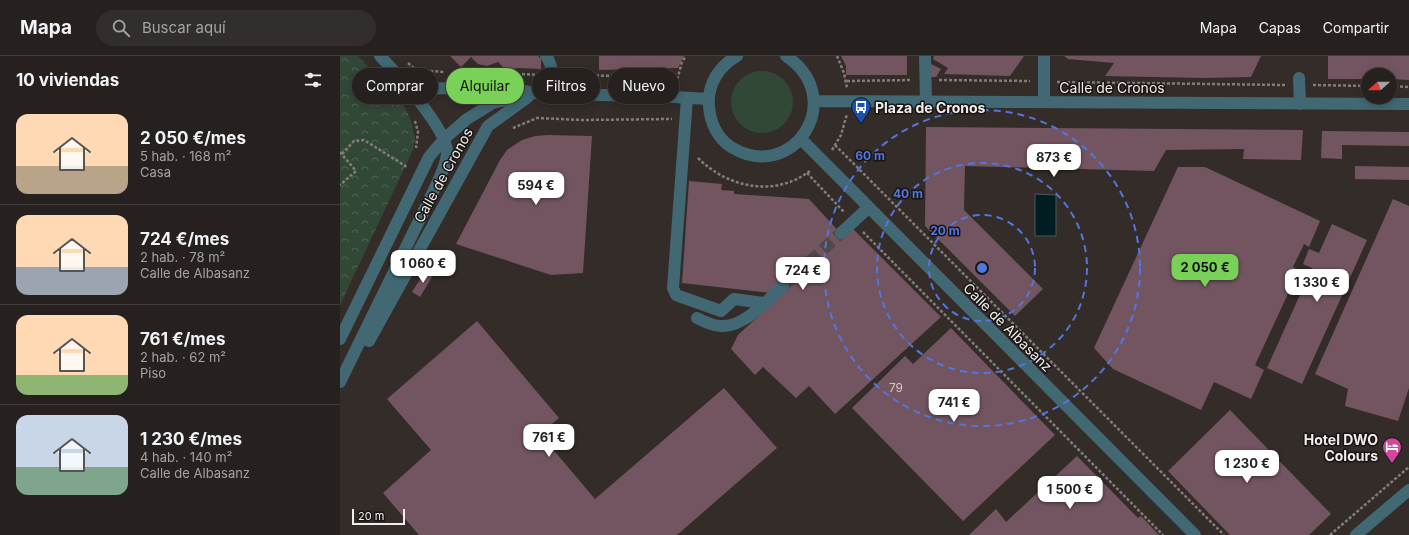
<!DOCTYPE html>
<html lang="es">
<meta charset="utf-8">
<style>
:root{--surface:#26211f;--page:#322e2c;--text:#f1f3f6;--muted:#a4a3a4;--line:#423e3d;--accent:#7ad157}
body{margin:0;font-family:Inter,sans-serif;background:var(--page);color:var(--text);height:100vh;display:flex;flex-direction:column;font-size:15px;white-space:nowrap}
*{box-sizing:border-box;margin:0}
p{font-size:13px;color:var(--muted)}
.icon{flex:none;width:22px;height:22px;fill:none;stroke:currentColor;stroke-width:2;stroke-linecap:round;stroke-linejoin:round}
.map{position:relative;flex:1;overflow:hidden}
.panel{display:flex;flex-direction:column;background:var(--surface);width:340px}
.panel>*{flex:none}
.top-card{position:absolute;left:12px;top:12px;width:380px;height:36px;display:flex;gap:8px}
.needle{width:26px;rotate:249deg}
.fabs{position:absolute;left:1021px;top:12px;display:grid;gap:8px}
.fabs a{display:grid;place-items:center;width:36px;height:36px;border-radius:50%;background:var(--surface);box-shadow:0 2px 10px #0003,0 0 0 1px var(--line);font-size:20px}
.scale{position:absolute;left:12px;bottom:10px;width:53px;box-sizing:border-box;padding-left:4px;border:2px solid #f2edeb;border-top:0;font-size:11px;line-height:14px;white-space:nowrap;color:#f2edeb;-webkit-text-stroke:3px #181514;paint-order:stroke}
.price{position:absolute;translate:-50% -34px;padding:0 9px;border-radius:8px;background:#fff;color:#222;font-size:13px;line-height:26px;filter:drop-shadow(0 1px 2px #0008)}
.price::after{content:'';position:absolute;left:50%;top:24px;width:12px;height:9px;margin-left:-6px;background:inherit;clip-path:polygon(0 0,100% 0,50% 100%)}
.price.active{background:var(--accent);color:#111}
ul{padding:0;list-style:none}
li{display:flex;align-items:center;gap:12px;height:100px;padding:0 16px}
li+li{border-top:1px solid var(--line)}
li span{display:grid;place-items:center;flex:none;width:112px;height:80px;border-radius:12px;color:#555}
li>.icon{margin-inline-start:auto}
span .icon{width:48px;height:48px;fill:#fffc;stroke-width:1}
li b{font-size:17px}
h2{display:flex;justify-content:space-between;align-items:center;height:48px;padding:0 16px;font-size:17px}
.tag{padding:0 14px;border-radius:18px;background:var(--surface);box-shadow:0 2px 10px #0003,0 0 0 1px var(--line);font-size:14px;line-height:36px}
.tag.active{background:var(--accent);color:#111}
header{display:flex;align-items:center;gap:24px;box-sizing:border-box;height:56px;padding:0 20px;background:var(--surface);border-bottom:1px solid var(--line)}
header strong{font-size:19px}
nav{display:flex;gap:22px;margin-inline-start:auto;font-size:14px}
.search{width:280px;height:36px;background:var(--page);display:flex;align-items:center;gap:10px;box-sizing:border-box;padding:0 14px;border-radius:22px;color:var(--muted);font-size:15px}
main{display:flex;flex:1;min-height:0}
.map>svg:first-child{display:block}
.park{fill:url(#park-crowns)}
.garden{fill:#324837}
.water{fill:#011d21;stroke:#495b5e}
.building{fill:#735562}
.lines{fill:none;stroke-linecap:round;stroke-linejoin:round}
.minor-tunnel{stroke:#504946;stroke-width:12;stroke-dasharray:12 6;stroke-linecap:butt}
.path{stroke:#837d7a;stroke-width:2.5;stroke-dasharray:3 2;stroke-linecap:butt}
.minor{stroke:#416873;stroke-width:12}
.ring{fill:none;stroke:#5276dd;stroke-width:2;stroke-dasharray:7 5}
.labels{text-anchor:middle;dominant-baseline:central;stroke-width:3;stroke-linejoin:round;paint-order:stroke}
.number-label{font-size:12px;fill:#d2c7c9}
.street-label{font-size:14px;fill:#f2edeb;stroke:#181514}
.poi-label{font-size:14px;font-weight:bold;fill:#f2edeb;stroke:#181514;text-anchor:start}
.centre{fill:#5276dd;stroke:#181514;stroke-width:2}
.ring-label{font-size:12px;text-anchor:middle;font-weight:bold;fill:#5276dd;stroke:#181514;stroke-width:3;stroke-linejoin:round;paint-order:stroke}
</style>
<header>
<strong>Mapa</strong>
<div class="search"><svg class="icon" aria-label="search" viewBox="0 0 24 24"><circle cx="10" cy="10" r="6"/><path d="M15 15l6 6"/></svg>Buscar aquí</div>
<nav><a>Mapa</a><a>Capas</a><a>Compartir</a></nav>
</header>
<main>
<section class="panel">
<h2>10 viviendas<svg class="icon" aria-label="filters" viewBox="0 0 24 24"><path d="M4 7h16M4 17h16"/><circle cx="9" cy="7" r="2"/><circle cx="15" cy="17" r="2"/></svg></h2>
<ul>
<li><span style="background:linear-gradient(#ffd9b3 65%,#b9a48a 0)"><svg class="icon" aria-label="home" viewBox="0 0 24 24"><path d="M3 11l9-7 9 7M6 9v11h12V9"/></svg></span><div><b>2 050 €/mes</b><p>5 hab. · 168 m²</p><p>Casa</p></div></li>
<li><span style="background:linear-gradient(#ffd9b3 65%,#9aa5b1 0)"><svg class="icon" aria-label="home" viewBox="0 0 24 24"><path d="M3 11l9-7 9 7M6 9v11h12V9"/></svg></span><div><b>724 €/mes</b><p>2 hab. · 78 m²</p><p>Calle de Albasanz</p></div></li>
<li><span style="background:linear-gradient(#ffd9b3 75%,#8fb573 0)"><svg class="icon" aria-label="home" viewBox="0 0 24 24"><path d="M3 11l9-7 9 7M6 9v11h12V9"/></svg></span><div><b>761 €/mes</b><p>2 hab. · 62 m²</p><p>Piso</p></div></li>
<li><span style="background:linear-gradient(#c9d6e8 65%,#7fa58c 0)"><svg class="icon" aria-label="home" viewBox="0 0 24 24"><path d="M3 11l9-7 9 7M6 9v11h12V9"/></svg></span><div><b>1 230 €/mes</b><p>4 hab. · 140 m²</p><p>Calle de Albasanz</p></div></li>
</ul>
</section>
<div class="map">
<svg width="1069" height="479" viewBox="0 0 1069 479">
<defs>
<pattern id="park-crowns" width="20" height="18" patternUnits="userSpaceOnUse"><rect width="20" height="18" fill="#324837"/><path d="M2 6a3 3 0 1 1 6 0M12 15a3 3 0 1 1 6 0" fill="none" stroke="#506354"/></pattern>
</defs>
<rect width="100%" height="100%" fill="#332c29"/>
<path class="park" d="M0 0H18L64 49 71 65 75 82 73 94 0 249Z"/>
<path class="garden" d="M391 46a31 31 0 1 1 62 0a31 31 0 1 1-62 0Z"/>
<path class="water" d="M695 138 716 139V180H695Z"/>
<path class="building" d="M110 0H198L201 3V13L178 12 166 14 158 6 147 10 138 8 131 1 121 11Z
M259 0H344L338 12 259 14Z
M501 0H567V19H506V10Z
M594 0H684L670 20 604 18 608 12 593 3Z
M724 0H921L911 21 864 22 765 20 774 7 728 3Z
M988 0H1069V24L1050 23V19H1028V23H988Z
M591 8 601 13 596 21H590Z
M586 71 963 74 961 104 903 103 904 93 826 94 814 115 625 110 624 154 703 233 675 260 585 170Z
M982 75 1069 76V90L1002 89V103L981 102Z
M208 79 252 80 243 217 211 219 116 188 160 104 167 94 182 84 195 80Z
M1015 110 1069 111V124L1015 123Z
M838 111H865L980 165 969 191 964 188 953 211 959 214 915 309 924 314 911 343 874 326 861 354 773 313 754 292Z
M349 125 382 128 381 134 394 135V138L469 143 504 181 513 173 601 261 495 358 469 330 456 342 423 311 415 319 391 293 398 279 447 234 430 237 342 227Z
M1053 143 1069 150V332L1058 365 1005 350 1008 333 975 318Z
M992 168 1027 184 962 328 927 312 972 212 963 208 969 193 979 197Z
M86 214 93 219 80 241 72 236Z
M137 265 219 362 200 378 255 443 384 332 437 392 337 479H79L43 437 91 394 47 343Z
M611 272 715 379 623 465 512 352 565 300 573 308Z
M890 354 991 458 969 479H890L828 415Z
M737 400 798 462 801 460 819 479H629L656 453 666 466Z"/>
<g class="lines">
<path class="minor-tunnel" d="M443 230 501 177"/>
<path class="path" d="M497 0 504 17 507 32
M68 7 76 14 105 16
M182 18 199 19
M226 19 337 21
M599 24 690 25
M507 25 572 24
M717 26 946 29
M336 28 342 6 346 0
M973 29 1028 30
M1050 30 1069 31
M75 65 78 76 76 92
M173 72 197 62 242 64 332 63
M495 89 884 479
M492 94 501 79 507 58
M0 96 16 115 0 129
M2 98 14 85 24 84 67 111
M358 102C388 132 436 142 471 114
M467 117 504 156
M523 176 823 479
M990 479 1069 411"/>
<path class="minor" d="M206 0C214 10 212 26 212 37
M397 0C379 10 367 29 369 50 370 66 377 82 391 91 453 129 509 42 446 0
M585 0 586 45
M959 22 960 48
M70 33 164 31 189 36
M347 42 333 232 336 239 381 255 394 243 424 247
M475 45 1069 48
M704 46V0
M461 83 855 479
M501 177 528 152
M357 262C365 266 373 270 381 270 403 272 428 244 443 230
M0 283 89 101 104 83 127 63 153 47 193 37 334 41 368 43
M29 285 148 70 188 41
M0 326 94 134C99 122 107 109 107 96 107 73 57 18 40 0
M1016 479 1069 434"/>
</g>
<g class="ring">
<circle cx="642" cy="212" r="53"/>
<circle cx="642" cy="212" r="105"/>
<circle cx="642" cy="212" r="158"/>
</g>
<defs>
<g id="bus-pin" transform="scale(1)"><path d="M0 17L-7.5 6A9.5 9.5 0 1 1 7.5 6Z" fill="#1a4fb4" stroke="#181514"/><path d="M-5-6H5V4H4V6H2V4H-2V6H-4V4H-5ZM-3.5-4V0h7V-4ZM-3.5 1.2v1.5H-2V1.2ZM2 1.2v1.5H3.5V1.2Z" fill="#fff"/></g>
<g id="hotel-pin" transform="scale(1)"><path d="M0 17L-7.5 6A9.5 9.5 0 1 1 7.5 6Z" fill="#d1479c" stroke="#181514"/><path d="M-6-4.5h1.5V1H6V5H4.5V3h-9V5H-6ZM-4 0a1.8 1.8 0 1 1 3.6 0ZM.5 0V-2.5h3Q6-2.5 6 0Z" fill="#fff"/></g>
</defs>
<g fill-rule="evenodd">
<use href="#bus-pin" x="521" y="51"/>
<use href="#hotel-pin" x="1052" y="391"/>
</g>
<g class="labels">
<g class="number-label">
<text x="556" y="331">79</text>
</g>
<g class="street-label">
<text x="772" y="31">Calle de Cronos</text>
<text transform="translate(103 119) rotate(-61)">Calle de Cronos</text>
<text transform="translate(668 271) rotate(45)">Calle de Albasanz</text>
</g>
<g class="poi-label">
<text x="535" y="51">Plaza de Cronos</text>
<text x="1038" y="383" text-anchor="end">Hotel DWO<tspan x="1038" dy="16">Colours</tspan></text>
</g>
</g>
<circle cx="642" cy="212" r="6" class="centre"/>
<g class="ring-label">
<text x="530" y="104">60 m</text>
<text x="568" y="142">40 m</text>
<text x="605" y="179">20 m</text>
</g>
</svg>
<div class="fabs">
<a><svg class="needle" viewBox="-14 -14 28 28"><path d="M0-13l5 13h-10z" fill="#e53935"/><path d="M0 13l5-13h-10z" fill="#a4a3a4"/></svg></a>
</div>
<div class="scale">20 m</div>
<b class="price" style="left:714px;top:122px">873 €</b>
<b class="price" style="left:196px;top:150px">594 €</b>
<b class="price" style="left:83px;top:228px">1 060 €</b>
<b class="price active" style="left:865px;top:232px">2 050 €</b>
<b class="price" style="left:463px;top:235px">724 €</b>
<b class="price" style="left:977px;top:247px">1 330 €</b>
<b class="price" style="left:614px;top:367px">741 €</b>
<b class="price" style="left:209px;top:402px">761 €</b>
<b class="price" style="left:907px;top:428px">1 230 €</b>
<b class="price" style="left:730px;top:454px">1 500 €</b>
<div class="top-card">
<a class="tag">Comprar</a>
<a class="tag active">Alquilar</a>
<a class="tag">Filtros</a>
<a class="tag">Nuevo</a>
</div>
</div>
</main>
